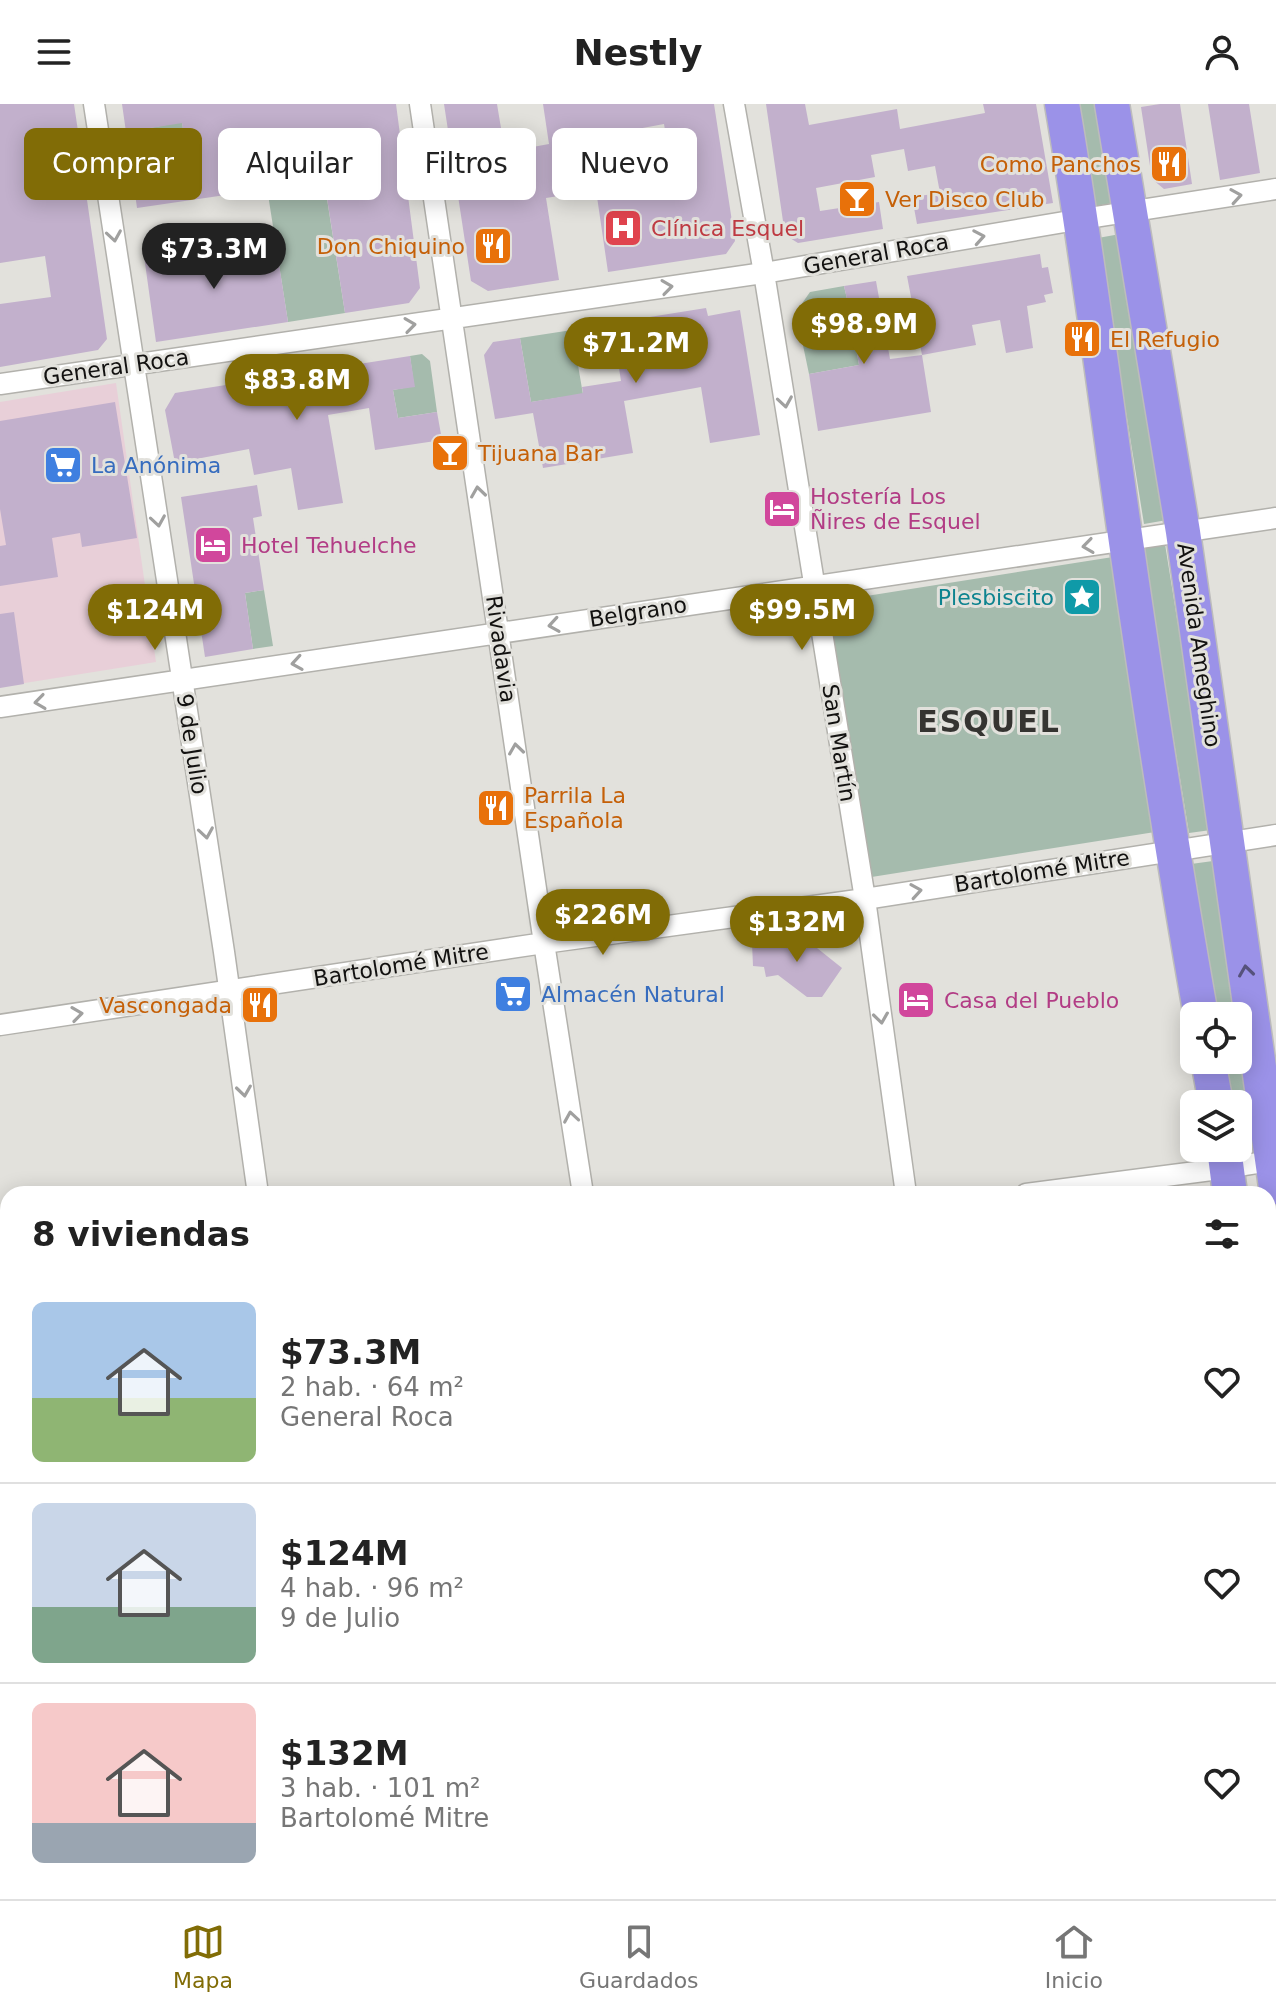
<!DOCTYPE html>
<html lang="es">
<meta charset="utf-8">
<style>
:root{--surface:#fff;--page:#f2f2f2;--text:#222;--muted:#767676;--line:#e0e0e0;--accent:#816c06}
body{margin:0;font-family:"DejaVu Sans",sans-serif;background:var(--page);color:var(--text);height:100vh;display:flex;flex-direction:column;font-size:30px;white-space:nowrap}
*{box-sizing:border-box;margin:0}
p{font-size:26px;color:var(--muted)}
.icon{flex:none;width:44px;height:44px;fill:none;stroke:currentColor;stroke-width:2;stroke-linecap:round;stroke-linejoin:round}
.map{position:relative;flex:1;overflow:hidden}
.sheet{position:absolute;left:0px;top:1082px;width:1276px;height:714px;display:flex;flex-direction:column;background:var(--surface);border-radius:24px 24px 0 0;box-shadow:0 4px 20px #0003}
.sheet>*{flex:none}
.guide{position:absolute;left:24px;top:24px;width:800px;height:72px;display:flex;gap:16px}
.controls{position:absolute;left:1180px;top:898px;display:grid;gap:16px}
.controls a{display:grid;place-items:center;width:72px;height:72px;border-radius:12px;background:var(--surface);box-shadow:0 4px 20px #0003;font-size:40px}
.price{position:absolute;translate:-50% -68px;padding:0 18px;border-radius:28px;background:var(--accent);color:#fff;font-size:26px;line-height:52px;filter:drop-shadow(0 2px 4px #0008)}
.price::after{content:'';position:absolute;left:50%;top:48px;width:24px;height:18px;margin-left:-12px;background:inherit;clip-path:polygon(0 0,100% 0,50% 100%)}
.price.selected{background:#222;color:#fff}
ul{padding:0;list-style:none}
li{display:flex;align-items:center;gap:24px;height:200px;padding:0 32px}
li+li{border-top:2px solid var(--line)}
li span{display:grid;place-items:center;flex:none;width:224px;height:160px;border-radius:12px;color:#555}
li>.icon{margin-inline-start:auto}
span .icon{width:96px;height:96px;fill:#fffc;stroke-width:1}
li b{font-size:34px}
h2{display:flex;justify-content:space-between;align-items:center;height:96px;padding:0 32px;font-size:34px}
.chip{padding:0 28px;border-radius:12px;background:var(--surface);box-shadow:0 4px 20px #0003;font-size:28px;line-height:72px}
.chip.selected{background:var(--accent);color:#fff}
header{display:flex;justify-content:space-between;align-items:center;height:104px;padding:0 32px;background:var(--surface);font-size:36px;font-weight:800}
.dock{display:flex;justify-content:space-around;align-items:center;height:112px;border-top:2px solid var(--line);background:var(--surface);font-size:22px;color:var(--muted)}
.dock a{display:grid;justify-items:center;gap:4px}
.dock .selected{color:var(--accent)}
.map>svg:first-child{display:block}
.commercial{fill:#e8cfd8}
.green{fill:#a5bbad}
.building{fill:#c2b0cc;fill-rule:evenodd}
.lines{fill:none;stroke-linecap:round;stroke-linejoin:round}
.minor-casing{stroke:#b2b1ac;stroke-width:23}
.secondary-casing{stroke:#b2b1ac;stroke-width:33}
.trunk-casing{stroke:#bdbcbc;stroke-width:37}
.minor{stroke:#fff;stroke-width:20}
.secondary{stroke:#dad6f7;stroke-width:30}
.trunk{stroke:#9b92e8;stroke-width:34}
.oneway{stroke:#a0a09f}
.oneway2{stroke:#56527c}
.labels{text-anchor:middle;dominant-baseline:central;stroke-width:6;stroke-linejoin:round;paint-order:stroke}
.food-label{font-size:22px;fill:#c56008;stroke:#e2e1dc;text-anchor:start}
.health-label{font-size:22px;fill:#be3a42;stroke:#e2e1dc;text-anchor:start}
.street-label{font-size:22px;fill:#121110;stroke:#e2e1dc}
.shop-label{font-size:22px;fill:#366cbe;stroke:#e2e1dc;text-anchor:start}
.hotel-label{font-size:22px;fill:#b23c85;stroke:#e2e1dc;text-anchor:start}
.culture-label{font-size:22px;fill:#0d838f;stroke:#e2e1dc;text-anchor:end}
.district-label{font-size:30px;font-weight:bold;letter-spacing:2px;fill:#353431;stroke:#e2e1dc}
</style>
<header><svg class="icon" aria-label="menu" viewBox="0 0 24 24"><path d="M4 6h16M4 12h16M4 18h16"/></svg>Nestly<svg class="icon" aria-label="person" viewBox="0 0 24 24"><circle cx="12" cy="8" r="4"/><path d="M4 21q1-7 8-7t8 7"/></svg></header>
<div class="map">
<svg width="1276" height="1795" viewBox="0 0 1276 1795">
<rect width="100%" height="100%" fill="#e2e1dc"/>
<path class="commercial" d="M116 279 156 558 0 583V298Z"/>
<path class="green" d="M1079 0H1102L1118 98 1096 102Z
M180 4 186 46 130 54 126 28 166 21Z
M324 76 345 209 288 218 267 84Z
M1120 130 1167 416 1144 420 1098 134Z
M844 182 847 195 810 203 817 239 854 233 859 261 809 270 796 208 810 188Z
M572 226 594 355 575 359 563 293 531 298 520 234Z
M422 250 430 257 437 308 398 314 393 286 414 282 410 252Z
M1165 440 1211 726 1189 729 1142 443Z
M1113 453 1155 728 859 775 816 500Z
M264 486 273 542 253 545 245 489Z
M1213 757 1260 1043 1238 1046V1000H1230L1223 956H1238V912H1216L1191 760Z
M1268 1109 1276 1158V1298L1268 1249Z
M2 1587 8 1626V1788H33L34 1795H3L0 1775V1588Z"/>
<path class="building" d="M0 0H74L79 34 42 40 46 66 82 61 107 235 98 246 0 263V200L51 193 45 152 0 159Z
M122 0H396L420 184 409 199 345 209 324 75 273 84 266 31 239 35 246 88 137 104 130 54 186 46 182 19 126 28Z
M444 0H497L505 48 549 40 543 0H714L735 137 726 150 608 168 596 86 546 94 559 176 488 187 471 177ZM664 20 674 81 640 86 632 26Z
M766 0H805L809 21 897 5 900 25 985 9 983 0H1036L1053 99 917 120 912 93 940 89 935 62 908 67 904 45 871 51 875 73 816 84 820 107 879 98 883 125 798 139 785 131Z
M1160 0H1180L1192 80 1164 85 1152 75 1141 3Z
M1208 0H1249L1260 69 1220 76Z
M243 137 246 152 277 147 288 218 156 238 144 152Z
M1040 150 1042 164 1048 163 1053 189 1044 191 1046 198 1027 202 1033 244 1006 249 1000 216 972 221 976 241 922 251 907 172Z
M876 177 890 255 922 251 931 308 818 327 809 270 859 261 854 232 817 240 810 202 847 195 844 182Z
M706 204 708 212 740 206 760 331 710 339 701 283 624 297 633 349 543 364 533 309 495 315 484 251 493 238 520 234 531 298 583 289 582 283 621 277 612 219Z
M410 252 415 283 393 286 398 314 437 308 442 336 375 346 369 304 328 311 343 399 298 406 291 364 254 371 249 345 175 359 165 306 175 289Z
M115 298 137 434 82 443 80 429 52 434 58 473 0 482V442L6 441 0 405V317Z
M257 381 262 412 253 414 264 486 245 489 253 545 205 553 181 393Z
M14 508 24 580 0 584V510Z
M802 832 842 864 822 893H807L778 871 766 873 764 863 753 862 752 839Z"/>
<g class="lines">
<g class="minor-casing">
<path id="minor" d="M94 0 224 848 258 1090
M420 0 544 839 583 1090
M734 0 764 169 865 795 906 1090
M0 280 764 169 1082 115 1276 85
M0 603 1276 414
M0 921 544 839 865 795 1276 731
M1026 1090 1227 1064 1276 1056
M0 1245 8 1244
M1268 1702 1276 1701
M361 1788 362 1795
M688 1788 689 1795
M1010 1788 1011 1795
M616 1795 668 1788"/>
</g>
<g class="secondary-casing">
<path id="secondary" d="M0 1522 8 1572
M41 1788 42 1795"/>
</g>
<g class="trunk-casing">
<path id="trunk" d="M1062 0C1087 146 1105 292 1126 438 1149 597 1173 754 1201 912
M1112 0 1183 428 1276 1083
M1208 956 1216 1000
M1224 1044 1230 1090
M1268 1368 1276 1419"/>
</g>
<use href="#minor" class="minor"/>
<use href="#secondary" class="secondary"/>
<use href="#trunk" class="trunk"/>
</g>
<defs><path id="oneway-chevron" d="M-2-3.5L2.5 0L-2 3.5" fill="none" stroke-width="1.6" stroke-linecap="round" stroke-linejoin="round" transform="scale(2)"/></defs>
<g class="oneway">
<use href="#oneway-chevron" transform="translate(1236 92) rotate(-9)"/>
<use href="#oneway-chevron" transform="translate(114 132) rotate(81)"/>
<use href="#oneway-chevron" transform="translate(979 133) rotate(-10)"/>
<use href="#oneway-chevron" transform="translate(667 183) rotate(-8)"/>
<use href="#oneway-chevron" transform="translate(410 221) rotate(-8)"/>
<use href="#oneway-chevron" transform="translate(785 298) rotate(81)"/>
<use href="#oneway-chevron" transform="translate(478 388) rotate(-98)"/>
<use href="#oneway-chevron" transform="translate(158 417) rotate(81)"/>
<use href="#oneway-chevron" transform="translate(1088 442) rotate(172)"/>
<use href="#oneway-chevron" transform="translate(554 521) rotate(171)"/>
<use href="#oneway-chevron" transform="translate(297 559) rotate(171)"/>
<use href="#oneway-chevron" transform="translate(40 598) rotate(172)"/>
<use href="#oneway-chevron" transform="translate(516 645) rotate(-98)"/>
<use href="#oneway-chevron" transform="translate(206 729) rotate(81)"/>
<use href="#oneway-chevron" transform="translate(916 787) rotate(-9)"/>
<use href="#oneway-chevron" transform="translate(77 910) rotate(-8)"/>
<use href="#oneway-chevron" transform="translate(881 914) rotate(82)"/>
<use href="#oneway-chevron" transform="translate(244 987) rotate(82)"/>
<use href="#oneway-chevron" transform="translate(571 1013) rotate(-99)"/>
</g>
<use class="oneway2" href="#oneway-chevron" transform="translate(1246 867) rotate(-98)"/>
<defs>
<g id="restaurant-square" transform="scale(2)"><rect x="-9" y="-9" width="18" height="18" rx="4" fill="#e8710a" stroke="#e2e1dc"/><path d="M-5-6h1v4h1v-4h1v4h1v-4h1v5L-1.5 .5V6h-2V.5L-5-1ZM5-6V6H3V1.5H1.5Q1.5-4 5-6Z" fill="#fff"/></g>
<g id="bar-square" transform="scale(2)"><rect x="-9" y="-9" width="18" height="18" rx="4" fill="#e8710a" stroke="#e2e1dc"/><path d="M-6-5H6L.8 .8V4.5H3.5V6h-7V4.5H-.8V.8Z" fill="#fff"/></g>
<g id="hospital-square" transform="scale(2)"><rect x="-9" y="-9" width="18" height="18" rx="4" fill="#e0444e" stroke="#e2e1dc"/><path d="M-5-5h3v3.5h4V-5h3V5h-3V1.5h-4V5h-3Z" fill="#fff"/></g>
<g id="supermarket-square" transform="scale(2)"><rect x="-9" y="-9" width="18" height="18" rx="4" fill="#3f7fe0" stroke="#e2e1dc"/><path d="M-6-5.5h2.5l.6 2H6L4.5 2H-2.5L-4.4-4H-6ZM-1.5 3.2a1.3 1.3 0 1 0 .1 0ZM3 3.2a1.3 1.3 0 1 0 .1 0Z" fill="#fff"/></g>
<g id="hotel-square" transform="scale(2)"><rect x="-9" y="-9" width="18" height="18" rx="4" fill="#d1479c" stroke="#e2e1dc"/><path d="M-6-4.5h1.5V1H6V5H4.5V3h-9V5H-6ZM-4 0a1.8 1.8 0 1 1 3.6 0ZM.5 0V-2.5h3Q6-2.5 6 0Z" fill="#fff"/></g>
<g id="sight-square" transform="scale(2)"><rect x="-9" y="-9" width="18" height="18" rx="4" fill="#0f9aa8" stroke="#e2e1dc"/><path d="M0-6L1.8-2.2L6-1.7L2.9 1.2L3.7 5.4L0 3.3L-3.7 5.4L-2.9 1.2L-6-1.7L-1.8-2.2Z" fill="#fff"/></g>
</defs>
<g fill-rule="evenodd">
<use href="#restaurant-square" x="1169" y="60"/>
<use href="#bar-square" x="857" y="95"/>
<use href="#hospital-square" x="623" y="124"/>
<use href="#restaurant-square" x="493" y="142"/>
<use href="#restaurant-square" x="1082" y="235"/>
<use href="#bar-square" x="450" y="349"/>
<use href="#supermarket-square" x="63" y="361"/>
<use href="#hotel-square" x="782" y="405"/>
<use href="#hotel-square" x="213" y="441"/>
<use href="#sight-square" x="1082" y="493"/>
<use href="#restaurant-square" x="496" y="704"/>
<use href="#supermarket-square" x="513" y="890"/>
<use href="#hotel-square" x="916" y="896"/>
<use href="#restaurant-square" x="260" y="901"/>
</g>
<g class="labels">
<g class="food-label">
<text x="1141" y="60" text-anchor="end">Como Panchos</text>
<text x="885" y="95">Ver Disco Club</text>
<text x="465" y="142" text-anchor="end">Don Chiquino</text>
<text x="1110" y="235">El Refugio</text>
<text x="478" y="349">Tijuana Bar</text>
<text x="524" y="691">Parrila La<tspan x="524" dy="25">Española</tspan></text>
<text x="232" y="901" text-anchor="end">Vascongada</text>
</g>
<g class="health-label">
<text x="651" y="124">Clínica Esquel</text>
</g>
<g class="street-label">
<text transform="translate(876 150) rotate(-10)">General Roca</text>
<text transform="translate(116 263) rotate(-8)">General Roca</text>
<text transform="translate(638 508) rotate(-9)">Belgrano</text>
<text transform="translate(1199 541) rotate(82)">Avenida Ameghino</text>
<text transform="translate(501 545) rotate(82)">Rivadavia</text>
<text transform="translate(839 639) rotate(81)">San Martín</text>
<text transform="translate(192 640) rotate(81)">9 de Julio</text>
<text transform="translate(1042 767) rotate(-9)">Bartolomé Mitre</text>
<text transform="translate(401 861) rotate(-9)">Bartolomé Mitre</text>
</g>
<g class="shop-label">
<text x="91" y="361">La Anónima</text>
<text x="541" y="890">Almacén Natural</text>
</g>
<g class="hotel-label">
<text x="810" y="392">Hostería Los<tspan x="810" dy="25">Ñires de Esquel</tspan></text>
<text x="241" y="441">Hotel Tehuelche</text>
<text x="944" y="896">Casa del Pueblo</text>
</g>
<g class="culture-label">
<text x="1054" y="493">Plesbiscito</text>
</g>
<g class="district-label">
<text x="989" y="617">ESQUEL</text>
</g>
</g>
</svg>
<div class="controls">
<a><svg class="icon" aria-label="locate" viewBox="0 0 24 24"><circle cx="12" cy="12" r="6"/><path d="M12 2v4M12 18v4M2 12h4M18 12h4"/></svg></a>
<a><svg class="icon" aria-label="layers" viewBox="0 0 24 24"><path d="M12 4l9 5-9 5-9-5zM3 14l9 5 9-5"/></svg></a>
</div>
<b class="price selected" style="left:214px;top:187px">$73.3M</b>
<b class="price" style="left:864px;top:262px">$98.9M</b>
<b class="price" style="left:636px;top:281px">$71.2M</b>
<b class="price" style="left:297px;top:318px">$83.8M</b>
<b class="price" style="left:155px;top:548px">$124M</b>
<b class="price" style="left:802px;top:548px">$99.5M</b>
<b class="price" style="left:603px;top:853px">$226M</b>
<b class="price" style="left:797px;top:860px">$132M</b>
<div class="guide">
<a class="chip selected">Comprar</a>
<a class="chip">Alquilar</a>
<a class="chip">Filtros</a>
<a class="chip">Nuevo</a>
</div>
<section class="sheet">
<h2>8 viviendas<svg class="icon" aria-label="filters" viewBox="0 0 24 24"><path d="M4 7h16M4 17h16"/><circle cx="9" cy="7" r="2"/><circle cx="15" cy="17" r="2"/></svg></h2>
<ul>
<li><span style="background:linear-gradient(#a9c7e8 60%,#8fb573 0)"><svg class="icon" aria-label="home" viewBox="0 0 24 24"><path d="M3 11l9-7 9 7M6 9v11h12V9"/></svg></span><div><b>$73.3M</b><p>2 hab. · 64 m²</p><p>General Roca</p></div><svg class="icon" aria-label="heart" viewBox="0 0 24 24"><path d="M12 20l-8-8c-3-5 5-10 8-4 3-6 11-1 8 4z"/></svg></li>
<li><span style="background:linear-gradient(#c9d6e8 65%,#7fa58c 0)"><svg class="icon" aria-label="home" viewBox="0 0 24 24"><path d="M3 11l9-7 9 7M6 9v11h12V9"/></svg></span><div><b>$124M</b><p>4 hab. · 96 m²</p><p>9 de Julio</p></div><svg class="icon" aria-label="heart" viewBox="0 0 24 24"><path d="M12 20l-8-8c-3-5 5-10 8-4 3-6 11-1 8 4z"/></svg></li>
<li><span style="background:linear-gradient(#f6c9c9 75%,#9aa5b1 0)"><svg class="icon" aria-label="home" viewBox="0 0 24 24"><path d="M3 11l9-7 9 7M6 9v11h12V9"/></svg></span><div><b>$132M</b><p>3 hab. · 101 m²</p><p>Bartolomé Mitre</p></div><svg class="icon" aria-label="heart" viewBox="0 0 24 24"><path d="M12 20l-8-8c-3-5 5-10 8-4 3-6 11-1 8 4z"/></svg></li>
</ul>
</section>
</div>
<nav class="dock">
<a class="selected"><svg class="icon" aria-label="map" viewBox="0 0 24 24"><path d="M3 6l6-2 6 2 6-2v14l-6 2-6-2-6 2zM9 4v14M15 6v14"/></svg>Mapa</a>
<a><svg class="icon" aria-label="saved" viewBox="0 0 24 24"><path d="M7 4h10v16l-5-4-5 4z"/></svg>Guardados</a>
<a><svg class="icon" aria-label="home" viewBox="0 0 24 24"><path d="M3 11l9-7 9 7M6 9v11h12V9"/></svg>Inicio</a>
</nav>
